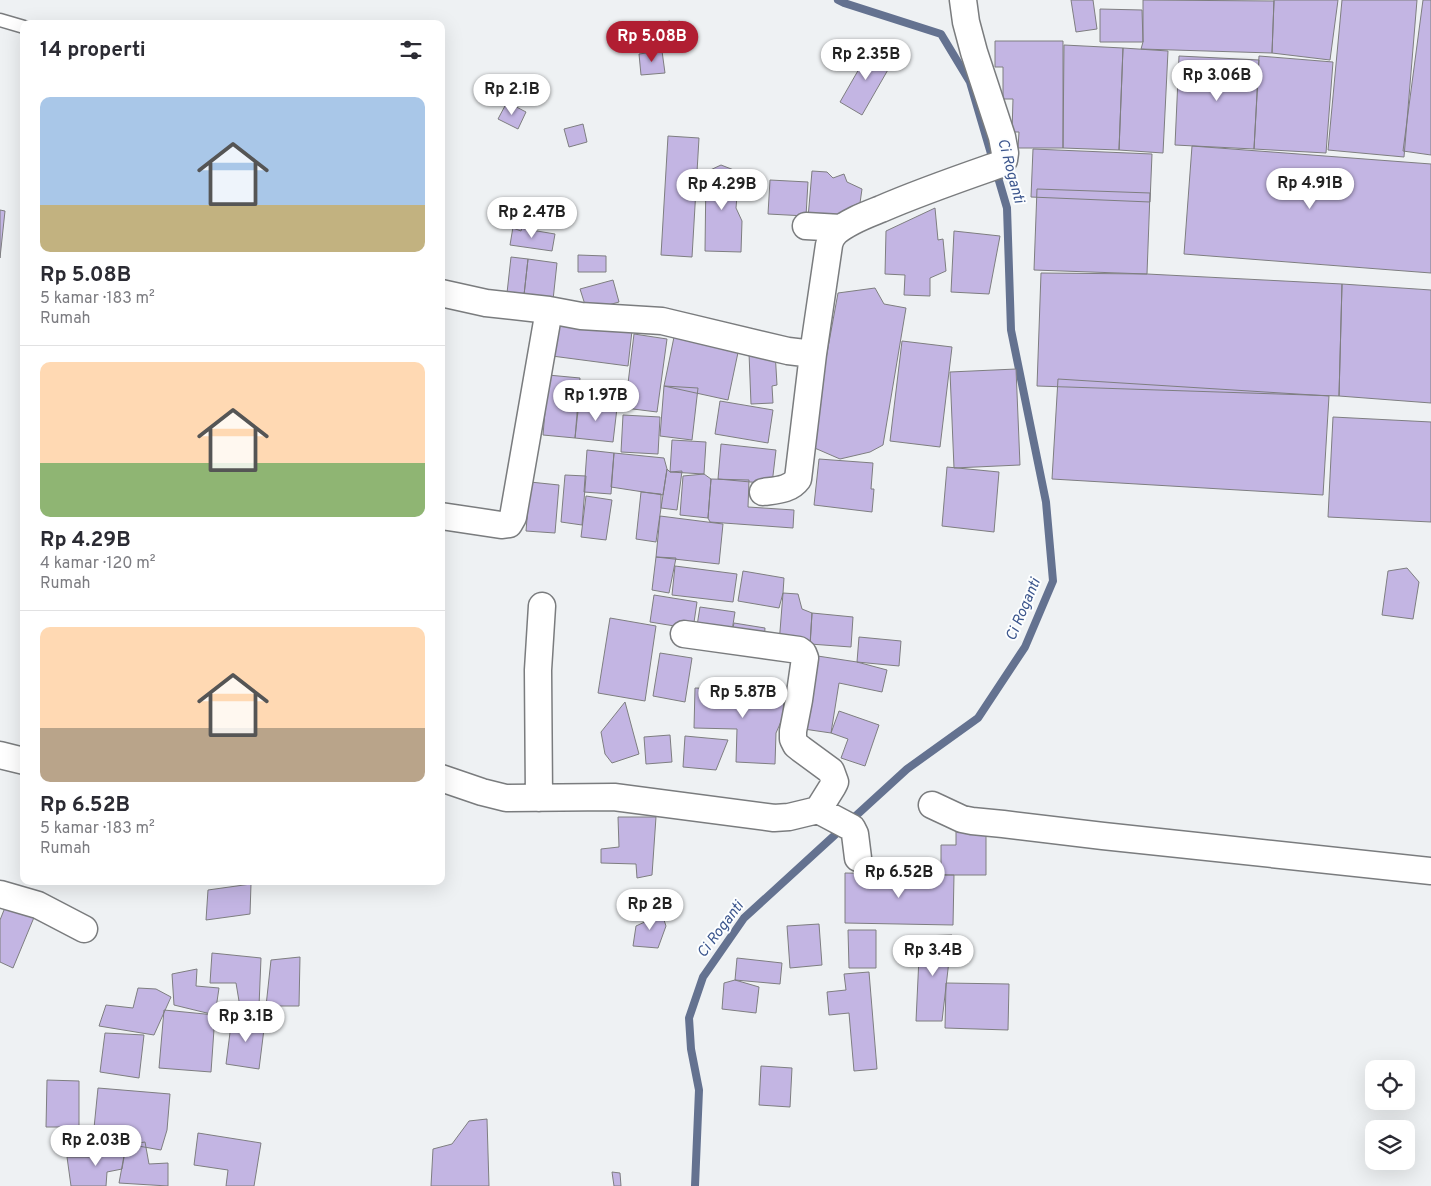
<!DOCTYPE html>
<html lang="id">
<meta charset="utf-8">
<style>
:root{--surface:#fff;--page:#f2f2f3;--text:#2b2b33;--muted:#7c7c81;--line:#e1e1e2;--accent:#b11e32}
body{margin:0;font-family:Overpass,sans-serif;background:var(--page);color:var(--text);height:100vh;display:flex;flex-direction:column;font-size:19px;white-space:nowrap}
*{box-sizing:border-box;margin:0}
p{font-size:16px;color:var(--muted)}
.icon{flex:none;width:28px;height:28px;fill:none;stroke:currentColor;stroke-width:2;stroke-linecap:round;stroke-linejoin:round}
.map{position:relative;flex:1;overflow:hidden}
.sheet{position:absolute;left:20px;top:20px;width:425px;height:865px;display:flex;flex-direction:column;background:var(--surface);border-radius:10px;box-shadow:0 5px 20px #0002}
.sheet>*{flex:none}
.fabs{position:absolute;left:1365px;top:1060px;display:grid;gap:10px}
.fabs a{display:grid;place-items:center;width:50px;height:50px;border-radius:10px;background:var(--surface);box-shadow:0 5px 20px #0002;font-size:25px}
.price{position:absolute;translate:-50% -42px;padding:0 11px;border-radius:18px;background:#fff;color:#222;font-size:16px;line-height:32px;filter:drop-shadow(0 1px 2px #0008)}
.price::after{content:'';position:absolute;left:50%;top:30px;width:15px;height:11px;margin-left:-8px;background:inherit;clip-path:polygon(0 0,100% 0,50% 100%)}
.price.selected{background:var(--accent);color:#fff}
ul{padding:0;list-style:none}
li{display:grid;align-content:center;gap:10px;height:265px;padding:0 20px}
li+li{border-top:1px solid var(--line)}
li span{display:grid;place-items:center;height:155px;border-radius:10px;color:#555}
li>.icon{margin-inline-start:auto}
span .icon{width:90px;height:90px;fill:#fffc;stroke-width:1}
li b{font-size:21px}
h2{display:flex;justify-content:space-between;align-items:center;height:60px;padding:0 20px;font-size:21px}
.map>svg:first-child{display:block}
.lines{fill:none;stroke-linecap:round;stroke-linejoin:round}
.stream{stroke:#647290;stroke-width:8}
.building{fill:#c3b5e3;stroke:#7e7e80}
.lane-casing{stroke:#7a7c7e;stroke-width:15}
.street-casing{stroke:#7a7c7e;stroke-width:29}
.lane{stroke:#fff;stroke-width:12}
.street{stroke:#fff;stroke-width:26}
.labels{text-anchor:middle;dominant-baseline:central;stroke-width:4;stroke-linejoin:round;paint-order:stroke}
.water-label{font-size:15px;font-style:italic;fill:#3c568d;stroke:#fcfeff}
</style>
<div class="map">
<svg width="1431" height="1186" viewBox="0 0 1431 1186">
<rect width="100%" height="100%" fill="#eef1f3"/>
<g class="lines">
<path class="stream" d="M695 1186 699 1090 691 1049 689 1018 703 977 744 918 907 769 978 718 1025 647 1053 581 1046 502 1011 330 1007 208 970 82 941 34 844 3 838 0"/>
</g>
<path class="building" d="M1071 0H1093L1097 29 1076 32Z
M1143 0 1274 1 1272 53 1141 49 1143 42Z
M1274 0H1338L1330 60 1272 53Z
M1342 0H1417L1404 157 1328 150Z
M1423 0H1431V155L1403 151Z
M1100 9 1142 10 1143 42H1100Z
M670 21 674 45 646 51 641 26Z
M995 41H1063V148H1018L1019 132H1012L1013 99H1003V67H995Z
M1064 45 1123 48 1119 150 1063 148Z
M871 48 893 61 862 115 840 102Z
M1123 48 1168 51 1163 153 1119 150Z
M662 51 665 73 641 75 639 54Z
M1179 56 1259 60 1254 149 1175 145Z
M1259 56 1333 62 1326 153 1254 149Z
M507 102 526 112 518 129 498 119Z
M583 124 587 142 569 147 564 129Z
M668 136 699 138 692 257 661 255Z
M1192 146 1431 164V273L1184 254Z
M1033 149 1152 154 1150 202 1031 197Z
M721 165 739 172 736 208 742 221 741 252 705 251 706 172Z
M812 171 827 172 833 178 844 174 847 182 862 189 860 203 850 207 849 221 808 218Z
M770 180 808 182 806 216 768 214Z
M1037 189 1150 193 1147 274 1034 270Z
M935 208 938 240 943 239 946 271 930 278V296L904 295 905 275 885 274 886 231Z
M505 209 526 217 521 231 499 223Z
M0 210 5 211 0 258Z
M513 227 555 234 552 251 510 245Z
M954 231 1000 236 989 294 951 292Z
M578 255 606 256V272H578Z
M511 257 528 259 524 295 507 293Z
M528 259 557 263 553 300 524 295Z
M1041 273 1147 274 1342 284 1339 396 1037 386Z
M613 280 619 302 587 311 580 289Z
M1342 284 1431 290V403L1339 396Z
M875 288 884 304 906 308 883 445 870 452 840 459 810 446 838 293Z
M557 312 633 322 628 366 552 356Z
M634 334 667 339 657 412 625 408Z
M674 337 740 343 728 400 664 386Z
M902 341 952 347 940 447 890 441Z
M775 351 777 385 772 386 773 403 751 404 749 353Z
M1016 369 1020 465 954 468 950 372Z
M548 375 580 378 575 438 543 435Z
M1058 379 1329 396 1323 495 1052 479Z
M664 386 698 388 692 440 660 436Z
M720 401 773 410 768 443 715 434Z
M579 402 617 408 613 442 575 438Z
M623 415 660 417 658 454 621 452Z
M1333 417 1431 422V522L1328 517Z
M672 440 706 442 704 474 670 472Z
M721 444 776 450 772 484 718 479Z
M587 450 614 453 611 494 584 492Z
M614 453 664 458 667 469 663 495 611 487Z
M819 459 873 463 871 489H874L872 512 814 505Z
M947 467 999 472 994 532 942 526Z
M667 469 670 472 682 471 677 510 661 508Z
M704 474 711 479 708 518 680 515 683 476Z
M565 475 586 476 582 525 561 522Z
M711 479 749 480 748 507 794 510 793 528 710 522 708 518Z
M530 482 559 485 555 533 526 531Z
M641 492 661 494V508L656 542 636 539Z
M586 496 612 500 606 540 581 537Z
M660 516 723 524 719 564 656 557Z
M656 557 676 558 669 593 652 590Z
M675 566 737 574 733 602 672 595Z
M1407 568 1419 582 1413 619 1382 615 1388 571Z
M743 571 784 578 783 593 779 608 738 601Z
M783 593 798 594 802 609 812 613 810 647 779 644Z
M654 595 697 602 693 629 650 622Z
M700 607 735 612 731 637 696 632Z
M812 613 853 617 851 647 810 644Z
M610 618 656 626 645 701 598 693Z
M734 623 765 628 764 642 731 637Z
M859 637 901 641 899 666 857 662Z
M660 653 692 658 685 702 653 696Z
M811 655 857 662 887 670 882 692 839 683 831 733 797 728Z
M695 688 784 691 783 717 776 733 775 764 736 762 737 729 694 728Z
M625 702 639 754 612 763 605 754 601 732Z
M839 711 879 725 865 766 841 758 848 739 831 733Z
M670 735 672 762 646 764 644 737Z
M685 736 728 740 716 770 683 767Z
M618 817H656L652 875 637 878 636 864 601 863V849L619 847Z
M956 827H986V875H941V845H956Z
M845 873 954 875 953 925 845 923Z
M251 884 250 914 206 920 208 890Z
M6 905 35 915 13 968 0 962V920Z
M651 907 661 911 666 926 658 948 633 946 636 926 649 920Z
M819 924 822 965 790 968 787 926Z
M848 930H876V968H849Z
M952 935 942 1021H916L920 936Z
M212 953 261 958 259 1006 240 1007 236 983H210Z
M300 957 299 1006H266L271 960Z
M737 958 782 963 780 984 735 980Z
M197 969 196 986 219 988 215 1015 174 1005 172 974Z
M869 972 877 1069 854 1071 849 1013 829 1015 827 992 846 990 844 974Z
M735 980 759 987 756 1013 722 1009 724 983Z
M946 983 1009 984 1008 1030 945 1028Z
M138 988 156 989 171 997 154 1035 99 1026 106 1005 133 1008Z
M164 1010 215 1015 211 1072 159 1068Z
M232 1017 265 1021 259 1069 226 1064Z
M105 1033 144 1035 139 1078 100 1072Z
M761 1066 792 1068 790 1107 759 1105Z
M47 1080 79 1081V1127H46Z
M98 1088 170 1094 167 1130 161 1150 93 1138Z
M487 1119 489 1186H431L433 1149 452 1144 469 1121Z
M198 1133 261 1143 254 1186H226L228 1170 194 1165Z
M145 1142 149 1164 168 1163V1186L119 1183 126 1145Z
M126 1145 122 1169 107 1172 106 1186H71L67 1157H101L102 1149Z
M612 1172 620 1173 621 1186H614Z"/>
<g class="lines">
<g class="lane-casing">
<path id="lane" d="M0 20 24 27"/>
</g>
<g class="street-casing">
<path id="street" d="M806 226 841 228
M441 293 486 303 549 310 581 316 662 321 788 351 813 354 829 245C830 239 832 236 836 232 849 221 866 215 881 209 920 192 961 178 1001 164L1004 160 1005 153 1002 137 974 52 966 22 963 0
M763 492C777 490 790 490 798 479L813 354
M441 516 501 525 509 524 513 517 549 310
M684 634 799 650 803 653 805 658 799 700 793 731V739L796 745 801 749 831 771 835 782 833 786 818 810
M0 755 24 761
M441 778 482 792 506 798 614 797 774 818 789 817 818 810 852 828 855 834 858 858
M539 798 538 670 542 606
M932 805 962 819 972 821 1003 824 1103 836 1431 871
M0 894 38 905 84 929"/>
</g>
<use href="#lane" class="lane"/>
<use href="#street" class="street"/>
</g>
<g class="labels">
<g class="water-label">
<text transform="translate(1010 171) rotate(75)">Ci Roganti</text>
<text transform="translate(1024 610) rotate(-67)">Ci Roganti</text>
<text transform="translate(721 930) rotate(-53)">Ci Roganti</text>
</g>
</g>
</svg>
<div class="fabs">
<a><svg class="icon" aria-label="locate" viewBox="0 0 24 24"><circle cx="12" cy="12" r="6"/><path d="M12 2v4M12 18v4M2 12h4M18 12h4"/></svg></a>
<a><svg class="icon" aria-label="layers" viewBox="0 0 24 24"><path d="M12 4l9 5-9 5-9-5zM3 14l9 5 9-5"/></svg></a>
</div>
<b class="price selected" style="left:652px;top:63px">Rp 5.08B</b>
<b class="price" style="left:866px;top:81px">Rp 2.35B</b>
<b class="price" style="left:1217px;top:102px">Rp 3.06B</b>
<b class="price" style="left:512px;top:116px">Rp 2.1B</b>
<b class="price" style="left:1310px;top:210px">Rp 4.91B</b>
<b class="price" style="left:722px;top:211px">Rp 4.29B</b>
<b class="price" style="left:532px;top:239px">Rp 2.47B</b>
<b class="price" style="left:596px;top:422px">Rp 1.97B</b>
<b class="price" style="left:743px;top:719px">Rp 5.87B</b>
<b class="price" style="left:899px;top:899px">Rp 6.52B</b>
<b class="price" style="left:650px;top:931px">Rp 2B</b>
<b class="price" style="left:933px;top:977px">Rp 3.4B</b>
<b class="price" style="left:246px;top:1043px">Rp 3.1B</b>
<b class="price" style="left:96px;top:1167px">Rp 2.03B</b>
<section class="sheet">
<h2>14 properti<svg class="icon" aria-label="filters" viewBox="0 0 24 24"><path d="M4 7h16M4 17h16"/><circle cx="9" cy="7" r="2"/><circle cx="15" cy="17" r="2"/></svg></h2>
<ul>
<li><span style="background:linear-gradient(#a9c7e8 70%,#c2b280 0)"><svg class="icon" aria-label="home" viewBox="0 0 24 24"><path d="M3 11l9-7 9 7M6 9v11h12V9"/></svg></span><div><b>Rp 5.08B</b><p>5 kamar · 183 m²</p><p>Rumah</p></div></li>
<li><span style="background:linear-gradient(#ffd9b3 65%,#8fb573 0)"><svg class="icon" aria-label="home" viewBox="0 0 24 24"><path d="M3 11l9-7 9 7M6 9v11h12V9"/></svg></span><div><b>Rp 4.29B</b><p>4 kamar · 120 m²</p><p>Rumah</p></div></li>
<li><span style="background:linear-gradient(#ffd9b3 65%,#b9a48a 0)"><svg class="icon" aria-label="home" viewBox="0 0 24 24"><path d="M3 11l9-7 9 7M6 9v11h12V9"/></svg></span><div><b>Rp 6.52B</b><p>5 kamar · 183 m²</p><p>Rumah</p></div></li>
</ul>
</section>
</div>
